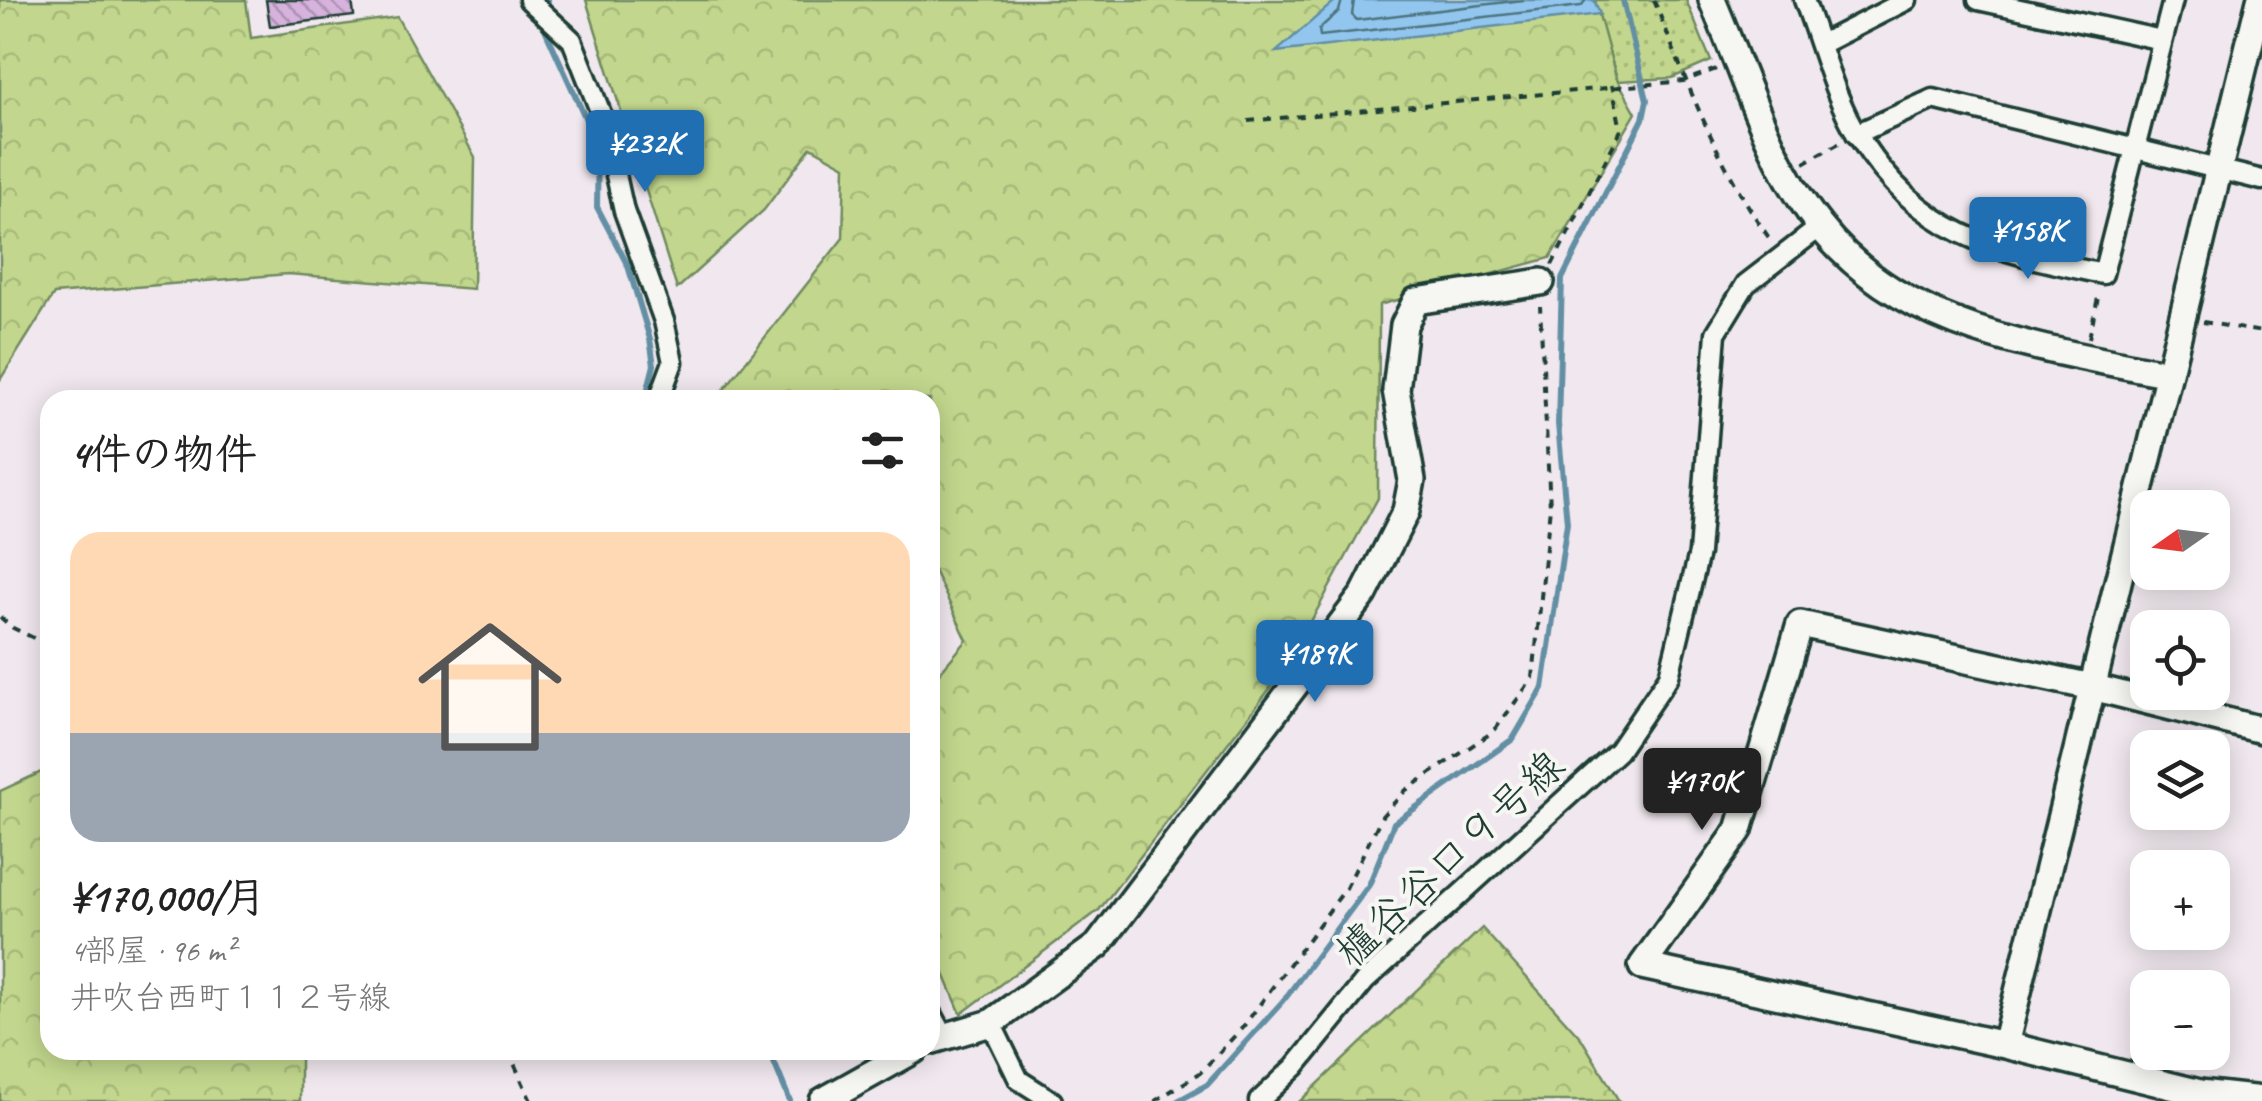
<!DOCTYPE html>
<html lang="ja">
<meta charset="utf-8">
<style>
:root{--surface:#fff;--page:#f2f2f2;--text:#222;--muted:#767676;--accent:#1f6fb2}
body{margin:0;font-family:Caveat,"Klee One",sans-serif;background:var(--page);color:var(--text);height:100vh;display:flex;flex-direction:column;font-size:38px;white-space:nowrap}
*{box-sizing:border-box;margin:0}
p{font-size:32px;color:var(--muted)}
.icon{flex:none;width:55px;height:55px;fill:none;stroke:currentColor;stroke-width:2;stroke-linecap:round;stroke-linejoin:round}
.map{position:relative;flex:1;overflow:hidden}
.drawer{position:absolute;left:40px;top:390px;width:900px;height:670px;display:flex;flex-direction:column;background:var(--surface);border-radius:30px;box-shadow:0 5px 25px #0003}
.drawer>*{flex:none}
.needle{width:65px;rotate:256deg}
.controls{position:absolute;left:2130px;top:490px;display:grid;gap:20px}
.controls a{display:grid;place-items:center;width:100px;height:100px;border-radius:20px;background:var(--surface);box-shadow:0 5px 25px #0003;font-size:50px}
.price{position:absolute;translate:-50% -85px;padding:0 22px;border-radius:10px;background:var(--accent);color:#fff;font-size:32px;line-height:65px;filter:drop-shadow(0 2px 5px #0008)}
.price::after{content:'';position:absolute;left:50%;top:60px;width:30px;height:22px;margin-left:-15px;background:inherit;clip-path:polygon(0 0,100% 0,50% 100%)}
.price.on{background:#222;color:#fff}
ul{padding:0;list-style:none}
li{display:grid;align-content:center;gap:20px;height:530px;padding:0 30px}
li span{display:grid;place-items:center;height:310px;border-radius:30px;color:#555}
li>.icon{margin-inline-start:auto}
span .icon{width:180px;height:180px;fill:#fffc;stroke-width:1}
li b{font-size:42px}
h2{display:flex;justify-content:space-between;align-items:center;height:120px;padding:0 30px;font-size:42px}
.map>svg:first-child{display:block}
.grass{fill:url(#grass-dots);stroke:#708a60;stroke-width:2.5}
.forest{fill:url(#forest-crowns);stroke:#708a60;stroke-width:2.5}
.water{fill:#92c6ef;stroke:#648fa4;stroke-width:2.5}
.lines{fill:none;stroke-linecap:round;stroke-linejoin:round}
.shore{stroke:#4d747f;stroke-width:2.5}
.stream{stroke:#648fa4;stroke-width:6}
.building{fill:url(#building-back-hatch);stroke:#1f3d34;stroke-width:2.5}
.street-casing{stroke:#1f3d34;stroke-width:25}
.secondary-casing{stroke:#1f3d34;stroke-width:32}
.path{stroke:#1f3d34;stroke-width:4;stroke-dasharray:8 8;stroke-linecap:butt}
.street{stroke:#f6f6f2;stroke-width:18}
.secondary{stroke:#f6f6f2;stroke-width:25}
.labels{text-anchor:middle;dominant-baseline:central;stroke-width:8;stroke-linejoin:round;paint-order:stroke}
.street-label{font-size:42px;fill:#1f3d34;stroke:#f6f6f2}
</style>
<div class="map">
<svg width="2262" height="1101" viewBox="0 0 2262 1101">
<defs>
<pattern id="grass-dots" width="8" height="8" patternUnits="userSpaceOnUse" patternTransform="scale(2.5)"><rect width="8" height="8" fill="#c2d78d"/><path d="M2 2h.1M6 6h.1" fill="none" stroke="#a6b97a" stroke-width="1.8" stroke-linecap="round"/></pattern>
<pattern id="forest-crowns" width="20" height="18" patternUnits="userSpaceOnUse" patternTransform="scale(2.5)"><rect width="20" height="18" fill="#c2d78d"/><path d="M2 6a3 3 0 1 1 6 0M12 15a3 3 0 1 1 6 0" fill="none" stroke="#a6b97a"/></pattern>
<pattern id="building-back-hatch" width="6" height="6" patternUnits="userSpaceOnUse" patternTransform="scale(2.5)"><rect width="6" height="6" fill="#d6b2dc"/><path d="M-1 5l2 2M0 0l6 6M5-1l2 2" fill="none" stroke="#ad92b3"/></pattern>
</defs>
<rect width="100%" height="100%" fill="#f0e8ee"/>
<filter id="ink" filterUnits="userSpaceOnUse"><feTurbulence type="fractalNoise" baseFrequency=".01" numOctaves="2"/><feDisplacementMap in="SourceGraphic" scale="20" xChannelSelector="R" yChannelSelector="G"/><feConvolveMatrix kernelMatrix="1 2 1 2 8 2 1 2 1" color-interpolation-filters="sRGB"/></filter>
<g filter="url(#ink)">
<path class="grass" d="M1593 0H1686L1711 61 1672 78 1618 81Z"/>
<path class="forest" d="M0 0H246L251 38 397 17 475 157 473 289 288 274 54 294 0 380Z
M586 0H1595L1616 77 1636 113 1550 258 1379 305 1378 498 1285 669 1099 910 961 1014 930 941V684L967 640 930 562V400L718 397 843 238 845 166 811 147 764 210 677 289Z
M50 768V1050H305L300 1060V1101H0V791Z
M1482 928 1581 1038 1619 1101H1300Z"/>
<path class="water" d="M1336 0H1594L1600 14 1276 52Z"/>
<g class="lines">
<path class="shore" d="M1342 0 1339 11 1319 29 1320 36 1581 6 1586 0
M1354 0 1352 15 1357 20 1523 0"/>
<path class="stream" d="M548 0 545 29 598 146 597 207 628 266 650 339 654 365 645 400
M769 1050 790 1101
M1178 1101 1207 1085 1284 1000 1369 885 1394 823 1513 739 1543 688 1567 523 1558 424 1562 279 1643 119 1647 100 1623 0"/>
</g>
<path class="building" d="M266 0H352L354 16 270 26Z"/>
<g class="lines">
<g class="street-casing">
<path id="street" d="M529 0 572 40 604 121 624 211 664 321 673 362 661 394 663 400
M1804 0C1820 41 1835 100 1858 136 1922 237 1994 251 2103 274L2173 0
M1978 0 2162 40
M1821 44 1907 0
M1856 134 1933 99 2262 180
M930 1010 943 1034
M991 1023 1019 1080 1052 1101
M1259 1101 1295 1067 1365 981 1618 751 1669 676 1699 553 1716 333 1746 284 1820 227"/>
</g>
<g class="secondary-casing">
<path id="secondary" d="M1712 0C1744 74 1769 162 1820 226 1903 333 2045 348 2168 374
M2262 730 2092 687 1800 624 1739 830 1642 966 2005 1045 2200 1093 2262 1100
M930 1041 991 1023 1098 945 1364 594 1406 511 1412 480 1396 390 1404 325 1416 301 1541 282
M2005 1045 2260 0
M823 1101 914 1050"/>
</g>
<path class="path" d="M1654 0C1687 84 1719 168 1772 242
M1248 121 1684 81 1719 68
M1804 163 1839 143
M1552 265 1621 130 1612 85
M2203 322 2262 332
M2089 338 2099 293
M0 617 13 628 50 646
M508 1050 531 1101
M1155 1101 1200 1073 1243 1027 1346 888 1382 816 1406 790 1494 731 1533 678 1550 507 1540 306"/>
<use href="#street" class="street"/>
<use href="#secondary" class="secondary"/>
</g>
</g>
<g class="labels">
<g class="street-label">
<text transform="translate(1450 859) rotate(-43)">櫨谷谷口９号線</text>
</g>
</g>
</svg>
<div class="controls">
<a><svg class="needle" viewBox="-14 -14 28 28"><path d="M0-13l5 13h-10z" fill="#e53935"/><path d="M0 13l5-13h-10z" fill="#767676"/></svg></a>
<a><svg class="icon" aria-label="locate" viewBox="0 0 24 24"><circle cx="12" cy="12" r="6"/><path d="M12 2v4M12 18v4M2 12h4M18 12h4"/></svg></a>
<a><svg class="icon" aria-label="layers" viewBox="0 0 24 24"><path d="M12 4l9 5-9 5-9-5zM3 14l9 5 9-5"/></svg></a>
<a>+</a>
<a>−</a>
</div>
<b class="price" style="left:645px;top:195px">¥232K</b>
<b class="price" style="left:2028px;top:282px">¥158K</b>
<b class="price" style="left:1315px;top:705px">¥189K</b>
<b class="price on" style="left:1702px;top:833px">¥170K</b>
<section class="drawer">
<h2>4件の物件<svg class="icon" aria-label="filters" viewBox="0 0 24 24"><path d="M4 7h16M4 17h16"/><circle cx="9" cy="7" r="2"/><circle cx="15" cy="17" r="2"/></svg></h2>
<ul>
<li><span style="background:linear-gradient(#ffd9b3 65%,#9aa5b1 0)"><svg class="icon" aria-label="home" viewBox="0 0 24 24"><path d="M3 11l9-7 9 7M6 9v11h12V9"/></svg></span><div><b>¥170,000/月</b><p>4部屋 · 96 m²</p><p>井吹台西町１１２号線</p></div></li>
</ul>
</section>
</div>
